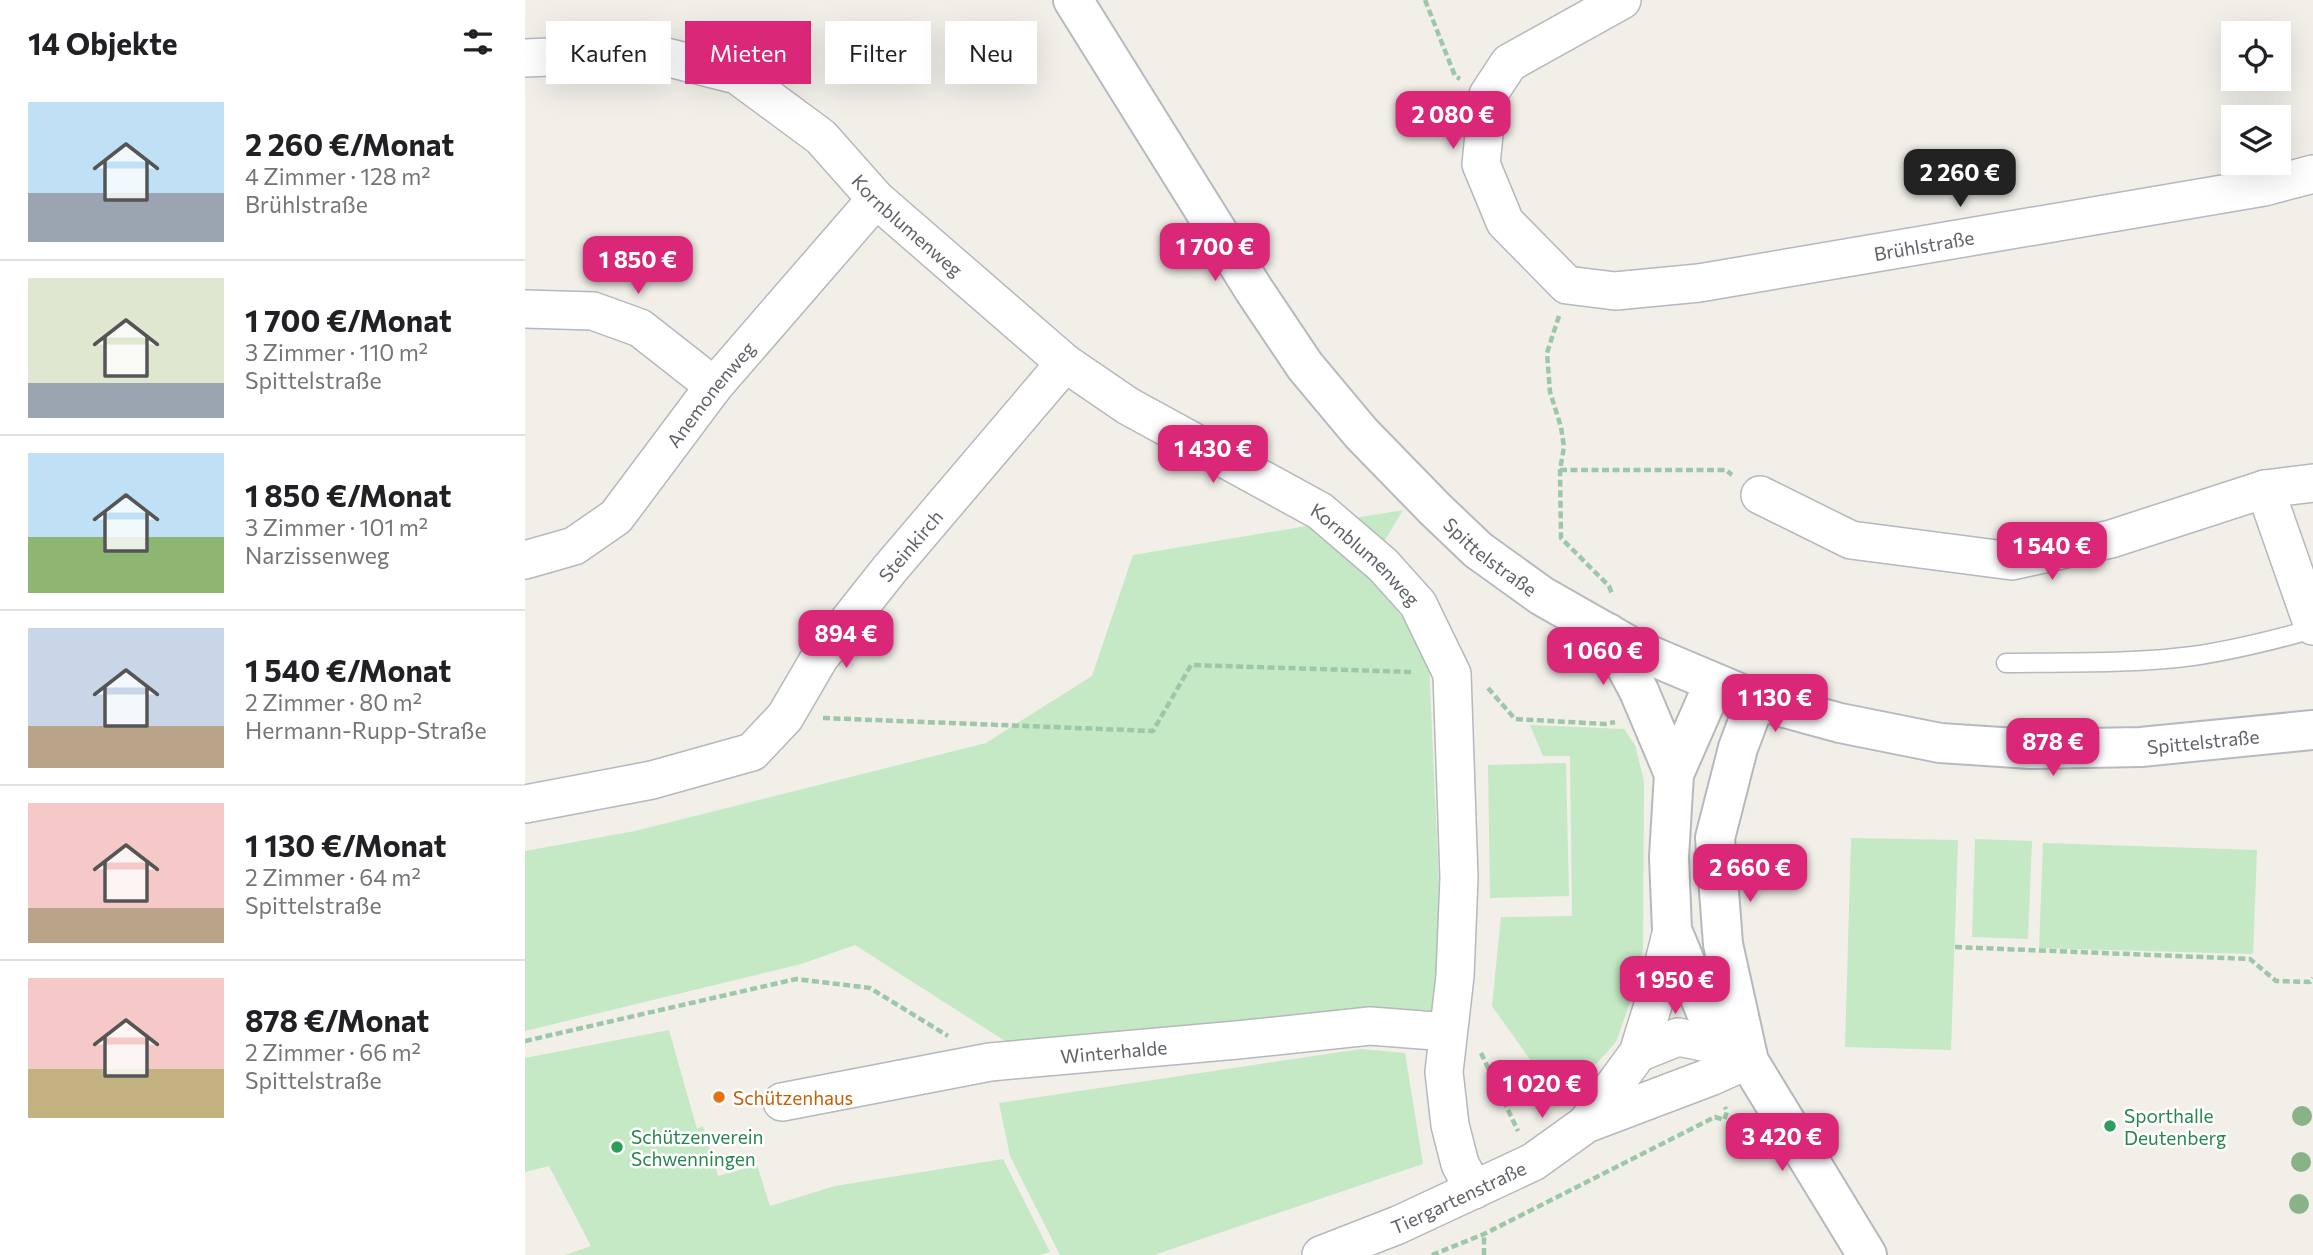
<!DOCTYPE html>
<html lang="de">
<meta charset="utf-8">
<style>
:root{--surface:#fff;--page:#f6f6f6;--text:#202124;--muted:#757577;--line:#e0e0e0;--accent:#db2777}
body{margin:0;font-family:Commissioner,sans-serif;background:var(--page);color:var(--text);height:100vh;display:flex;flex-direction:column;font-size:26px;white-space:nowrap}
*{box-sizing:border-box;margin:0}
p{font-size:23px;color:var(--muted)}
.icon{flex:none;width:38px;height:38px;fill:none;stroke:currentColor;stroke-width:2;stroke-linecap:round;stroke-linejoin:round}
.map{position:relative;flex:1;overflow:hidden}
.side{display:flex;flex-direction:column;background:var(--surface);width:525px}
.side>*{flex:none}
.banner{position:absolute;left:21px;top:21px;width:665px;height:63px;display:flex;gap:14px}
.fabs{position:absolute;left:1696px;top:21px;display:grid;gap:14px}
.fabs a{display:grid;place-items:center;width:70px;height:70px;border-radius:0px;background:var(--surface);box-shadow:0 7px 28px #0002;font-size:35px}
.price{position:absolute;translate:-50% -60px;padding:0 16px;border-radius:14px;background:var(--accent);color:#fff;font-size:23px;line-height:46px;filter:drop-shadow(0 2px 4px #0008)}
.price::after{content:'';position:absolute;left:50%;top:42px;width:21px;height:16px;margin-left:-10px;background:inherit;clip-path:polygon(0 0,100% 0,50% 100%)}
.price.on{background:#222;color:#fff}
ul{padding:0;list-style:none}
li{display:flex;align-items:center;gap:21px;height:175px;padding:0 28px}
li+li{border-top:2px solid var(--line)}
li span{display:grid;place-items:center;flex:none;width:196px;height:140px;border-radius:0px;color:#555}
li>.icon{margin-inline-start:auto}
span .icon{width:84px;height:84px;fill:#fffc;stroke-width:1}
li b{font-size:30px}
h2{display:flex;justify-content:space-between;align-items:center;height:84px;padding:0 28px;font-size:30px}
.chip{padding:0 24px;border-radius:0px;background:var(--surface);box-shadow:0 7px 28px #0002;font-size:24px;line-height:63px}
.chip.on{background:var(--accent);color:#fff}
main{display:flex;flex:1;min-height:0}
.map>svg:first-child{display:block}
.green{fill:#c5e8c5}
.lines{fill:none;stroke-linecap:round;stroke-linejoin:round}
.service-casing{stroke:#b5b8bc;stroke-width:21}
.minor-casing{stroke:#b5b8bc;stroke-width:40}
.tertiary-casing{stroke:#b5b8bc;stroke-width:42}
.secondary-casing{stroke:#b6babf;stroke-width:42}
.path{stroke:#9cc7a9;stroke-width:4.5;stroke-dasharray:7 3.5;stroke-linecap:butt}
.service{stroke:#fff;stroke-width:18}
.minor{stroke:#fff;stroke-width:37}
.tertiary{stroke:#fff;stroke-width:38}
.secondary{stroke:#fff;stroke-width:38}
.tree{fill:#89b387}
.food-dot{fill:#e8710a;stroke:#fff;stroke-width:2.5}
.leisure-dot{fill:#2e9e5b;stroke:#fff;stroke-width:2.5}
.labels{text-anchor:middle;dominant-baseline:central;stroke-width:5;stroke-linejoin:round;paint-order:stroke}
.street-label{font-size:19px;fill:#5f6368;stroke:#fff}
.food-label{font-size:19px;fill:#c56008;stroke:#fff;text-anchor:start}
.leisure-label{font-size:19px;fill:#27864d;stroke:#fff;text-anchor:start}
</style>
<main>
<section class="side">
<h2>14 Objekte<svg class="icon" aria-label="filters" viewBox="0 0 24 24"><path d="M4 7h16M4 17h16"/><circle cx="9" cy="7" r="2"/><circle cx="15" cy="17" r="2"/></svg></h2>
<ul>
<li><span style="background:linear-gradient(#bfe0f5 65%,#9aa5b1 0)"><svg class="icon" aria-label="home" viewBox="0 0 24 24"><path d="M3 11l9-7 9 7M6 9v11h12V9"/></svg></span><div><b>2 260 €/Monat</b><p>4 Zimmer · 128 m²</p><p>Brühlstraße</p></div></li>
<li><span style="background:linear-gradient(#dfe7d0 75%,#9aa5b1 0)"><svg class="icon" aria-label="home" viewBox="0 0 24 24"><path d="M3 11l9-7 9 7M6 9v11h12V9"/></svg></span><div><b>1 700 €/Monat</b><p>3 Zimmer · 110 m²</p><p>Spittelstraße</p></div></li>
<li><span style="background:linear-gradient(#bfe0f5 60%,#8fb573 0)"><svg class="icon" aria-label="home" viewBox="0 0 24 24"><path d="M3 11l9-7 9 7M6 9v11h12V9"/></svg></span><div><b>1 850 €/Monat</b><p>3 Zimmer · 101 m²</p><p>Narzissenweg</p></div></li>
<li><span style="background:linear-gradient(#c9d6e8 70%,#b9a48a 0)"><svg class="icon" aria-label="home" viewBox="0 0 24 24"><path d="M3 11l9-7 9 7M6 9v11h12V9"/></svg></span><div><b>1 540 €/Monat</b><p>2 Zimmer · 80 m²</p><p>Hermann-Rupp-Straße</p></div></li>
<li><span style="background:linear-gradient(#f6c9c9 75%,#b9a48a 0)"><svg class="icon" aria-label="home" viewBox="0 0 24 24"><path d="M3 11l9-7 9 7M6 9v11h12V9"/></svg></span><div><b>1 130 €/Monat</b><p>2 Zimmer · 64 m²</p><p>Spittelstraße</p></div></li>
<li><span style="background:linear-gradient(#f6c9c9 65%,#c2b280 0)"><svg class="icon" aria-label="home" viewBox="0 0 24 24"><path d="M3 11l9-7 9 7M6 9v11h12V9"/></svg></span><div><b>878 €/Monat</b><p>2 Zimmer · 66 m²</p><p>Spittelstraße</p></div></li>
</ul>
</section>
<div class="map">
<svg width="1788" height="1255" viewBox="0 0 1788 1255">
<rect width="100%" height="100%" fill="#f1efe8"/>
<path class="green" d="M878 510 841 572 881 622 904 663 919 997 906 1014 494 1050 330 945 276 964 0 1031V851L110 831 461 743 567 676 608 555Z
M1005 725 1099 729 1110 745 1119 781 1118 948 1107 997 1091 1042 1036 1103 967 1006 976 917 1047 916 1045 756H1018Z
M1041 763 1044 896 965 898 963 765Z
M1326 838 1433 840 1426 1050 1320 1047Z
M1450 839 1507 841 1503 939 1447 937Z
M1518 843 1732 850 1728 954 1514 948Z
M144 1030 172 1129 178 1126 193 1176 232 1165 245 1206 310 1186 478 1159 525 1252 514 1255H40L66 1246 24 1166 0 1172V1058Z
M836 1049 880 1053 898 1164 629 1255H535L485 1156 474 1103Z"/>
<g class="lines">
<g class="service-casing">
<path id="service" d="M1481 663C1543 662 1606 664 1668 656 1709 650 1749 640 1788 629"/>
</g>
<g class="minor-casing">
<g id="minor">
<path id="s1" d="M1097 0 984 63 963 95 956 164 980 222 1042 285 1090 291 1174 283 1739 187 1788 174"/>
<path id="s2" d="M0 58 125 53 212 75 296 137 351 199 540 363 603 406 795 511 858 565 893 604 927 674 934 878 930 976 919 1072 925 1125 935 1164 949 1190"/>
<path d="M0 309 68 311 115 328 189 386"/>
<path d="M1740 489 1788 483"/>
<path d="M1235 495 1326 540 1487 561 1586 539 1740 489 1788 626"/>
<path id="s3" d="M0 560 49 546 91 517 189 386 351 199"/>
<path id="s4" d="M0 804 127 780 227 752 260 717 295 657 364 570 540 363"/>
<path d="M1113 1053 1153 1037 1183 1043 1223 1060"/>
<path id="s5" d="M257 1102 465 1062 712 1040 845 1026 923 1032"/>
<path d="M1061 1124 1113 1053 1129 1002 1147 930"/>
<path id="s6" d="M796 1255 873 1225 1008 1162 1061 1124 1185 1077 1223 1060"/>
</g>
</g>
<g class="tertiary-casing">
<path id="tertiary" d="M1083 633 1114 691 1149 774
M1189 683 1149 774 1144 857 1147 930 1180 1010 1223 1060 1342 1255
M1223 1057 1198 944 1190 838 1213 748 1231 700"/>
</g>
<g class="secondary-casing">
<g id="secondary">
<path id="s7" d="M548 0 729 290 780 366 836 433 909 508 953 550 1017 596 1110 649 1231 700 1315 723 1415 743 1506 749 1616 747 1788 730"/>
</g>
</g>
<path class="path" d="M900 0 930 76 935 79
M1034 316 1022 353 1025 392 1036 427 1039 447 1035 470 1036 538 1084 586 1087 594
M1035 470H1201L1207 475
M963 688 990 719 1080 724 1090 722
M298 718 628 731 666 665 888 672
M1430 947 1725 959 1751 981 1785 982 1788 978
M0 1041 271 979 345 988 423 1036
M956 1053 993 1131
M907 1255 959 1234 1190 1117 1199 1120 1202 1112 1200 1107
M959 1255V1234"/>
<use href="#service" class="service"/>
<use href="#minor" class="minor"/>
<use href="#tertiary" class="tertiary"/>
<use href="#secondary" class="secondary"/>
</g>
<g class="tree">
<circle cx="1777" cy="1116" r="10"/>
<circle cx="1776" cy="1162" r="10"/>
<circle cx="1774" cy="1204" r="10"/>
</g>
<circle class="food-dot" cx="194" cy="1097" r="7"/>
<g class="leisure-dot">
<circle cx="1585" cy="1126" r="7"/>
<circle cx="92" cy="1147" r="7"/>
</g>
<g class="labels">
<g class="street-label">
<text stroke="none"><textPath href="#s2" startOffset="443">Kornblumenweg</textPath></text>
<text stroke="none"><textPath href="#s1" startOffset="749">Brühlstraße</textPath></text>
<text stroke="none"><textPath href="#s3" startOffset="257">Anemonenweg</textPath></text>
<text stroke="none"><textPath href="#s4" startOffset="494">Steinkirch</textPath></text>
<text stroke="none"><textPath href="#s7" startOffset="700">Spittelstraße</textPath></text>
<text stroke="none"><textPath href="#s2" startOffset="1010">Kornblumenweg</textPath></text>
<text stroke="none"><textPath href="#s7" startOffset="1456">Spittelstraße</textPath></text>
<text stroke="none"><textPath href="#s5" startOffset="336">Winterhalde</textPath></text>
<text stroke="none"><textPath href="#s6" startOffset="149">Tiergartenstraße</textPath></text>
</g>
<g class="food-label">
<text x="208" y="1097">Schützenhaus</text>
</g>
<g class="leisure-label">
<text x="1599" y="1115">Sporthalle<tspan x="1599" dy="22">Deutenberg</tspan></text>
<text x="106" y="1136">Schützenverein<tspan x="106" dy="22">Schwenningen</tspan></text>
</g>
</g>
</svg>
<div class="fabs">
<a><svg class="icon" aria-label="locate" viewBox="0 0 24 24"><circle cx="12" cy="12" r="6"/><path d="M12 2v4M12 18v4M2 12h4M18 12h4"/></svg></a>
<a><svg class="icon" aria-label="layers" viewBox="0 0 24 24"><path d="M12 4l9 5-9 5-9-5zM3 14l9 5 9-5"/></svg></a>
</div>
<b class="price" style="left:928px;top:151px">2 080 €</b>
<b class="price on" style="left:1435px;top:209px">2 260 €</b>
<b class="price" style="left:690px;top:283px">1 700 €</b>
<b class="price" style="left:113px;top:296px">1 850 €</b>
<b class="price" style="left:688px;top:485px">1 430 €</b>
<b class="price" style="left:1527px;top:582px">1 540 €</b>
<b class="price" style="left:321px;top:670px">894 €</b>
<b class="price" style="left:1078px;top:687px">1 060 €</b>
<b class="price" style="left:1250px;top:734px">1 130 €</b>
<b class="price" style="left:1528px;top:778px">878 €</b>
<b class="price" style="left:1225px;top:904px">2 660 €</b>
<b class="price" style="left:1150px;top:1016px">1 950 €</b>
<b class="price" style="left:1017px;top:1120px">1 020 €</b>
<b class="price" style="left:1257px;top:1173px">3 420 €</b>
<div class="banner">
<a class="chip">Kaufen</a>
<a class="chip on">Mieten</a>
<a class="chip">Filter</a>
<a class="chip">Neu</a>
</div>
</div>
</main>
